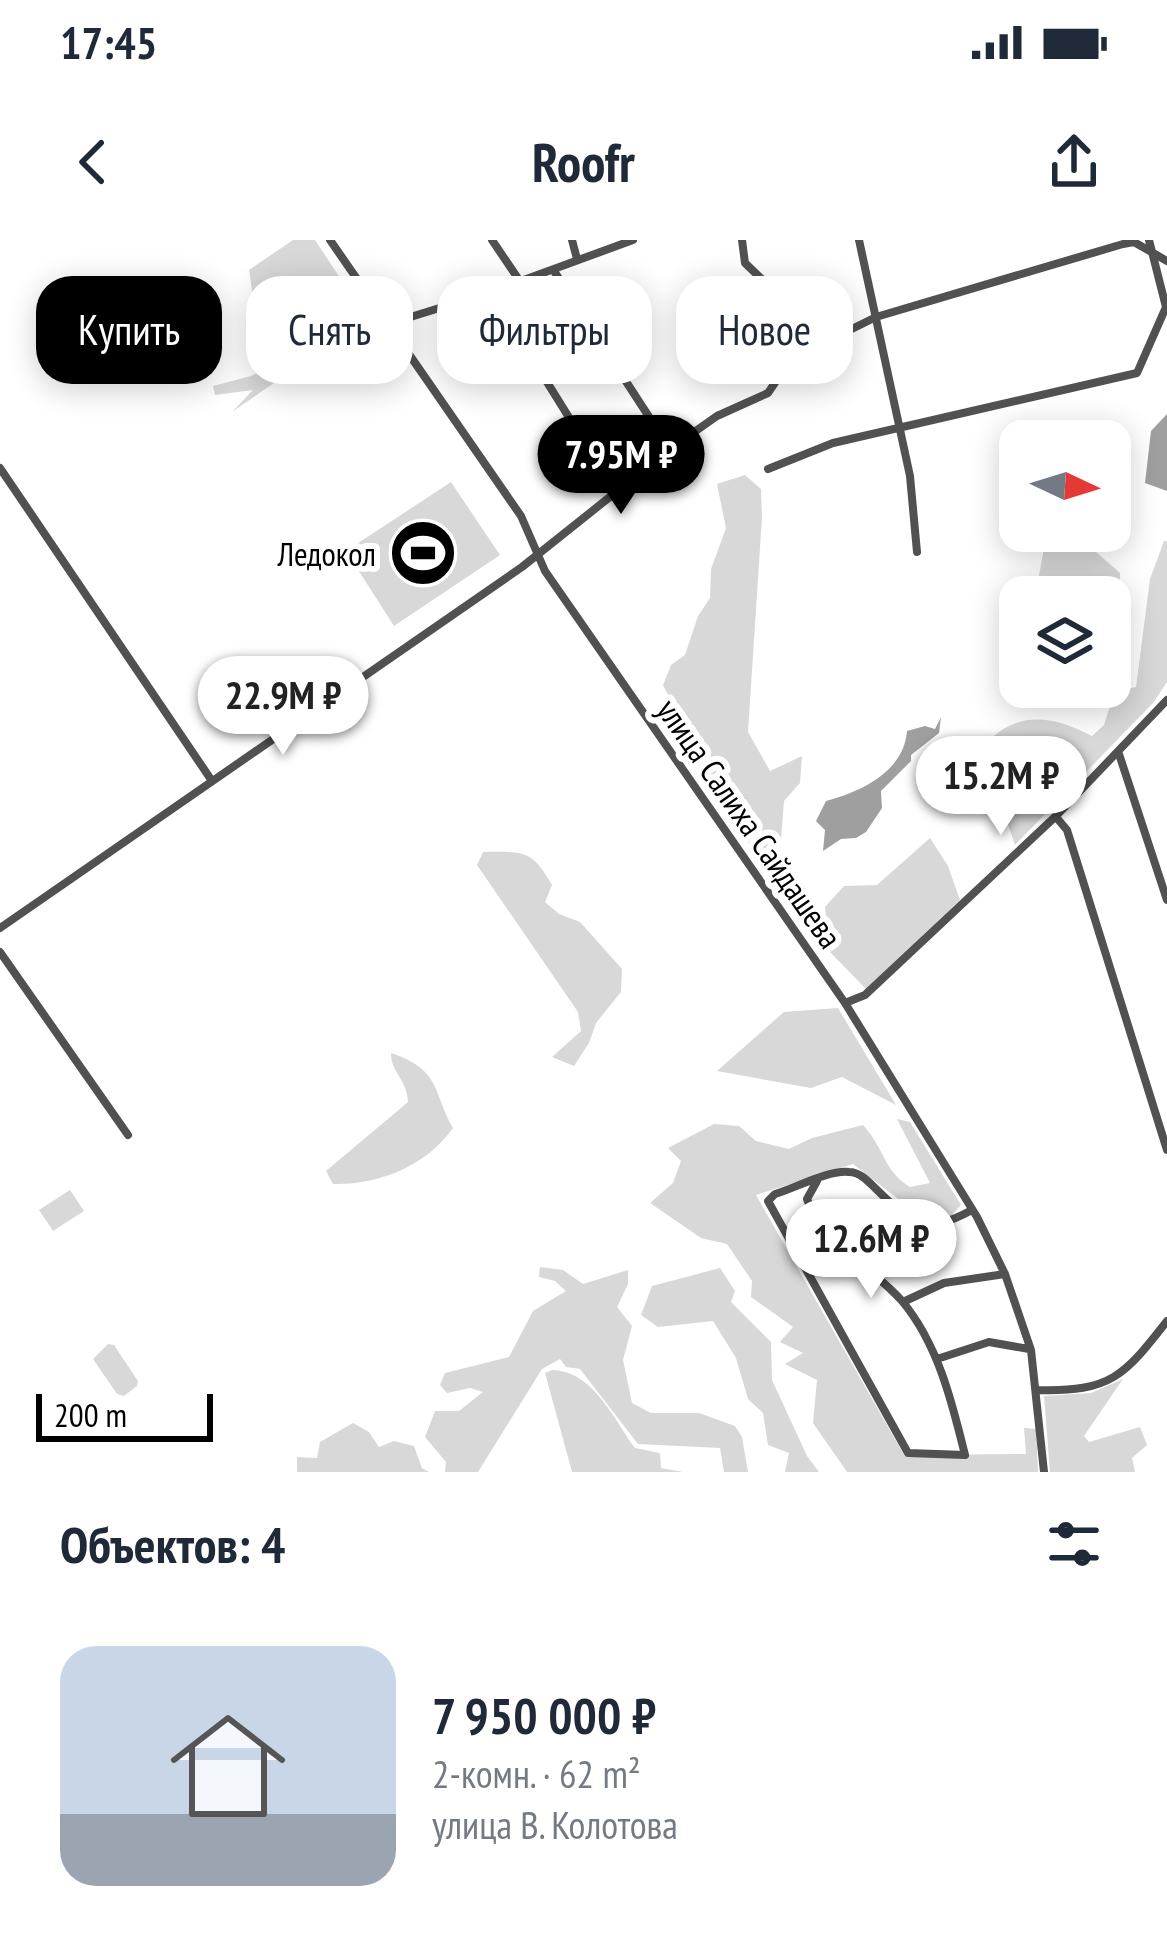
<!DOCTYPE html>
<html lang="ru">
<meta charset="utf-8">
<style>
:root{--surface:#fff;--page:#f2f2f3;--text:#1f2937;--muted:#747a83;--line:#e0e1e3;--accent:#000}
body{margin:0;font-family:"PT Sans Narrow",sans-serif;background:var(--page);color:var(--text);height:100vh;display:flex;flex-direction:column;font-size:45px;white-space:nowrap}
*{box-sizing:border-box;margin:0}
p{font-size:39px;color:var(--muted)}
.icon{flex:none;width:66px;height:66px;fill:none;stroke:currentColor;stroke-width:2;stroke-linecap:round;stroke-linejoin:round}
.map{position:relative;height:1232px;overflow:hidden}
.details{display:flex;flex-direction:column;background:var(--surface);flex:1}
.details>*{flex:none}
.banner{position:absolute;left:36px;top:36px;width:1095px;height:108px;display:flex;gap:24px}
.needle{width:78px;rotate:94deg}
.buttons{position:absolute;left:999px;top:180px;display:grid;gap:24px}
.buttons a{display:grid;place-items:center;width:132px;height:132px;border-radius:24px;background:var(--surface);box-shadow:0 6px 30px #0003;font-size:60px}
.scale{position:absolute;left:36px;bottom:30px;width:177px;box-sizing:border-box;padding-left:12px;border:6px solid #000;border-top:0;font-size:33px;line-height:42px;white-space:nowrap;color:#000;-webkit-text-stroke:9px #fff;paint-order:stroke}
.price{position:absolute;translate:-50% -102px;padding:0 27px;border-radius:42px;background:#fff;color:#222;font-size:39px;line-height:78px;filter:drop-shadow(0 3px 6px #0008)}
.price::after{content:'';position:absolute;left:50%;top:72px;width:36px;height:27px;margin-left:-18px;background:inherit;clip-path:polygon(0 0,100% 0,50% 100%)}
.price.current{background:var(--accent);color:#fff}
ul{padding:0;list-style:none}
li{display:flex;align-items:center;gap:36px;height:300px;padding:0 60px}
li+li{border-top:3px solid var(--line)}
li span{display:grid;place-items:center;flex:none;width:336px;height:240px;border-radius:36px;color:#555}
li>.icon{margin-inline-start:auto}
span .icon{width:144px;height:144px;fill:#fffc;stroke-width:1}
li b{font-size:51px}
h2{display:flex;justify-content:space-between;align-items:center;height:144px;padding:0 60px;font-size:51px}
.tag{padding:0 42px;border-radius:36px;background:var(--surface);box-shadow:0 6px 30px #0003;font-size:42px;line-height:108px}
.tag.current{background:var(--accent);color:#fff}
.status{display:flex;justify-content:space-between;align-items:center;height:84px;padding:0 60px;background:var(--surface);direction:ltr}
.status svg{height:33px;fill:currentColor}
header{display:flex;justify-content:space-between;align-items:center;height:156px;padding:0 60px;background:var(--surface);font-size:54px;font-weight:600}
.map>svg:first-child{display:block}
.green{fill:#d8d8d8}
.water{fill:#9f9f9f}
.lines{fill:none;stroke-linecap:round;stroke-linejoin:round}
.minor{stroke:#515151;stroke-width:8}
.labels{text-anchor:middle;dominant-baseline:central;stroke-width:12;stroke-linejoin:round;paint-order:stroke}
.poi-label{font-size:33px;fill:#000;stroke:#fff;text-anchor:end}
.street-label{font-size:33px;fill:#000;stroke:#fff}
</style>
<div class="status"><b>17:45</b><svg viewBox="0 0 49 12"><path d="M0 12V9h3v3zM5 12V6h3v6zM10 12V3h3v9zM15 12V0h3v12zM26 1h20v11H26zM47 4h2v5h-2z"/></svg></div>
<header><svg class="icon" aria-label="back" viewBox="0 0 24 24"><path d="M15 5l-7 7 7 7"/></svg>Roofr<svg class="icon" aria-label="share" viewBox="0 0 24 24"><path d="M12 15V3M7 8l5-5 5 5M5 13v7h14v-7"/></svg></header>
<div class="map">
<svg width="1167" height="1232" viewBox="0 0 1167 1232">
<rect width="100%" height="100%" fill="#fff"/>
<path class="green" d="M293 0H315L350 53 322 110 232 172 253 150 215 155 213 146 251 136 318 102 340 54 317 43 254 64 249 30Z
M745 235 761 249 762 277 748 492 770 531 802 516 800 543 784 561 780 612 810 696 741 593 747 560 716 552 663 445 671 425 685 415 698 376 710 358 711 329 726 288 717 244Z
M451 242 500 315 394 386 346 311Z
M1072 291 1120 333 1117 429 1126 449 1136 447 1150 339 1164 301H1167V442L1153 463 1015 605 982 508C1015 469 1052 475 1092 496L1104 485 1110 466 1093 447H1110V357H1038L1036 352 1047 292Z
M930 598 948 626 960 660 866 749 828 710 825 667 844 646 877 645Z
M483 612C523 612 531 608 552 645L545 662 559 674 580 682 622 729 621 752 596 783 589 803 574 826 552 817 581 791 578 772 477 625Z
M838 768 896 865 842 837 811 848 717 831 784 772Z
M391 813C441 830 432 850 453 888 426 926 379 945 333 944L326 931 408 862C407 839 391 833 391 813Z
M897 879 910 882 961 965 949 978 924 979 853 924 756 955 904 1215 1026 1214 1024 1188 1036 1189 1038 1232H847L813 1183 817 1140 785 1124 803 1113 780 1102 793 1087 751 1057 752 1041 727 1004 701 998 650 963 673 943 681 921 668 908 714 884 739 886 756 901 789 909 812 898 863 885C885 909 883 930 910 947L930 943Z
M70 950 84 971 53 991 39 970Z
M540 1027 563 1030 583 1044 628 1030V1044L617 1067 632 1086 623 1120 632 1163 651 1173H699L735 1186 742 1197 748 1232H724L720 1208 638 1204 580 1129 566 1127 560 1119 542 1129 478 1232H445L446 1222 425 1197 435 1171H459L483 1152 470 1148 447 1153 440 1145 445 1133 509 1117 533 1071 566 1051 555 1041 539 1037Z
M720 1028 735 1051 731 1062 771 1102 772 1140 807 1216 819 1232H785L789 1213 768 1205 763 1173 748 1159 736 1118 713 1081 658 1087 641 1075 652 1046Z
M108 1104 114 1105 138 1141 137 1146 124 1156 117 1154 93 1119Z
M552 1130C593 1131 613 1178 635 1208L660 1213 661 1228 683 1232H572L545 1133Z
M1123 1139 1084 1196 1089 1202 1140 1187 1147 1205 1132 1218 1135 1232H1050L1044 1156 1091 1153Z
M353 1183 369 1192 379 1207 394 1201 414 1206 422 1228 429 1232H297V1217L317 1218 320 1202Z"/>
<path class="water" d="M1167 174V251L1145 243 1151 191Z
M941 477 939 493 911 515V521L881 551 882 568 866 592 856 598 841 599 823 611 825 590 816 581 826 561C860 552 904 532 907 491L925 486 935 489Z"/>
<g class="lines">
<path class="minor" d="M330 0 521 276 545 331 845 763 977 977 1005 1034 1031 1110 1044 1232
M492 0 519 40
M572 0 577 19
M742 0 745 23 795 71 809 95 821 104
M859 0 910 236 917 312
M554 31 670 209
M491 52 616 253
M388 84 491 52 633 0
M0 228 212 541
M768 229 833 203 1137 133 1166 67 1149 0
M1119 514 1167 660
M1056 577 1067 590 1167 910
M0 688 522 327 670 209 717 176 768 153 791 119 876 77 1123 4 1134 2 1167 21
M0 712 128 895
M845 763 865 755 1056 576 1167 460
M817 941 807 959C818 996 876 1031 902 1061 938 1104 952 1162 965 1215L908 1213 768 961 775 954C796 948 827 930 849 932 859 932 867 940 874 947 912 984 922 997 972 970
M903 1062 944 1043 1005 1034
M937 1119 989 1102 1029 1109
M1038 1150C1111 1152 1124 1136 1167 1081"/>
</g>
<defs>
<g id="stadium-disc" transform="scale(3.45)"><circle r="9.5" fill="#000" stroke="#fff"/><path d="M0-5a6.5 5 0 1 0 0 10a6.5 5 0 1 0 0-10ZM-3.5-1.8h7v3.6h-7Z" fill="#fff"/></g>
</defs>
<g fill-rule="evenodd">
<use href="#stadium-disc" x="423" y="313"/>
</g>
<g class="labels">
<g class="poi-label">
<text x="376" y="313">Ледокол</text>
</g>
<g class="street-label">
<text transform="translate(750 583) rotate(55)">улица Салиха Сайдашева</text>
</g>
</g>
</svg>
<div class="buttons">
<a><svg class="needle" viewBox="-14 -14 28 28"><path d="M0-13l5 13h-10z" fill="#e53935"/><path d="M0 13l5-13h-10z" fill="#747a83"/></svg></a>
<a><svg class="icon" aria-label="layers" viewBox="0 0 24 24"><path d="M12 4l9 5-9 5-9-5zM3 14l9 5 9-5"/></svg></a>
</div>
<div class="scale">200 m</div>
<b class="price current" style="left:621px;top:277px">7.95M ₽</b>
<b class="price" style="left:283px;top:518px">22.9M ₽</b>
<b class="price" style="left:1001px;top:598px">15.2M ₽</b>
<b class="price" style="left:871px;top:1061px">12.6M ₽</b>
<div class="banner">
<a class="tag current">Купить</a>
<a class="tag">Снять</a>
<a class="tag">Фильтры</a>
<a class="tag">Новое</a>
</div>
</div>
<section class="details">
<h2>Объектов: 4<svg class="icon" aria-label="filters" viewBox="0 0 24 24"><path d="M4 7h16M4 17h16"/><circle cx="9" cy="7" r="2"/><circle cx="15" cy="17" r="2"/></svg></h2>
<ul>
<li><span style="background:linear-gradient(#c9d6e8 70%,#9aa5b1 0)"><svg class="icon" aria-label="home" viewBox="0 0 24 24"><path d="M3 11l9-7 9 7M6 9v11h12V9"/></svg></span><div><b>7 950 000 ₽</b><p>2-комн. · 62 m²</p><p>улица В. Колотова</p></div></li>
</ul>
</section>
